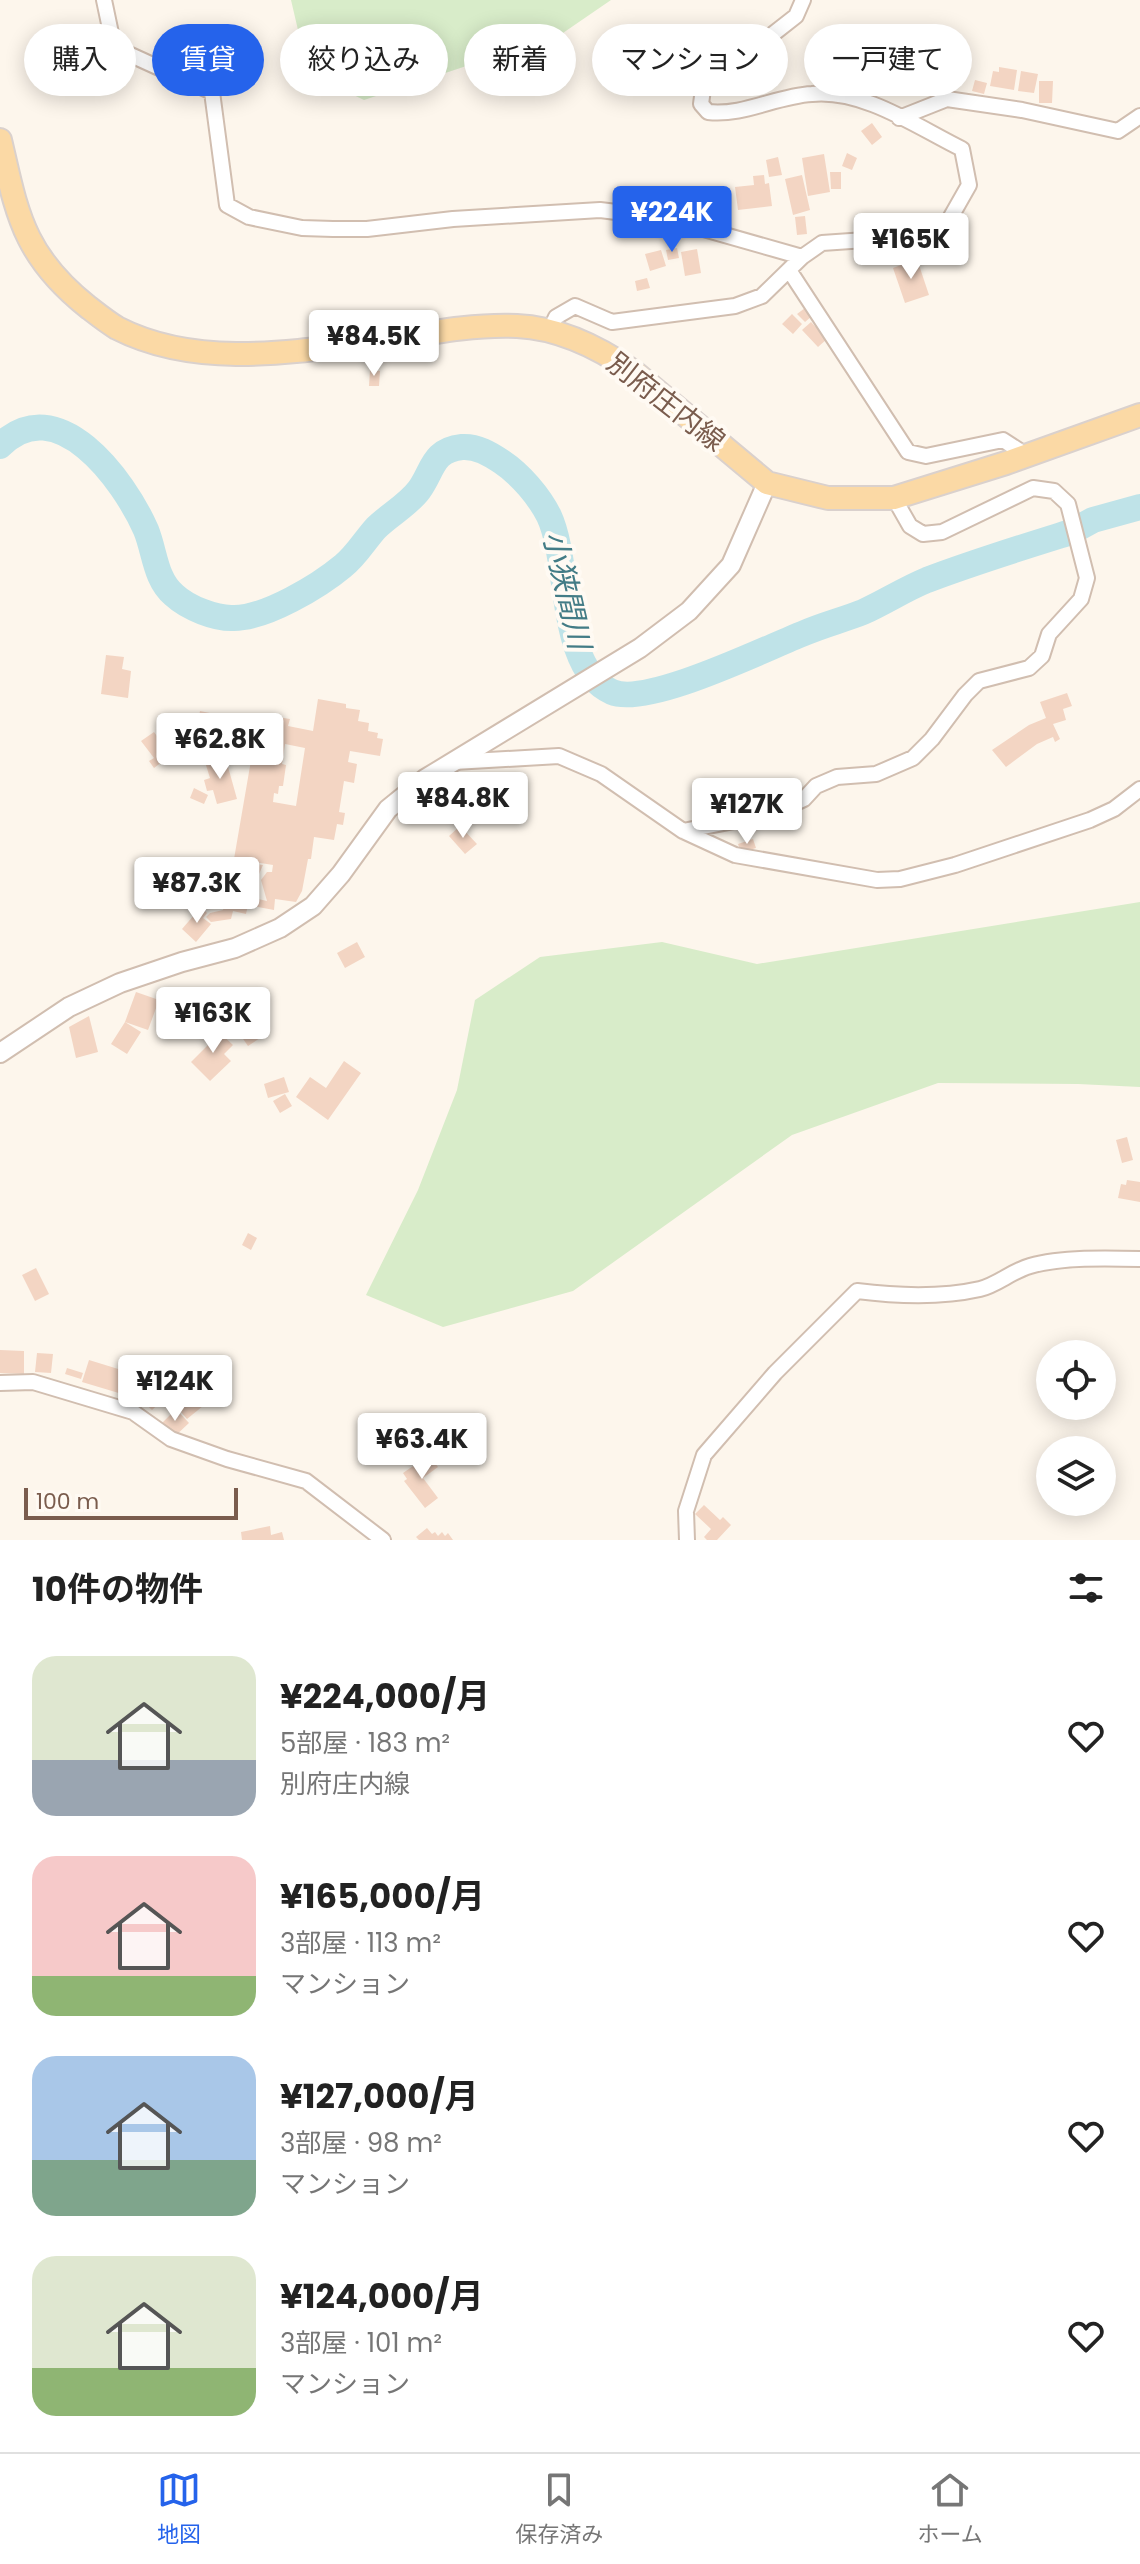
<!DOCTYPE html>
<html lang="ja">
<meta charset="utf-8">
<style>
:root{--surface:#fff;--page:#f2f2f2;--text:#222;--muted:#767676;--line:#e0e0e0;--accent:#2563eb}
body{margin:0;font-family:Poppins,"Noto Sans JP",sans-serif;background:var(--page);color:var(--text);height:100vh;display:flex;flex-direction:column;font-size:30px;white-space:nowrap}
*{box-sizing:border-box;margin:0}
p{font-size:26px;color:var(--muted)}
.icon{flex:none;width:44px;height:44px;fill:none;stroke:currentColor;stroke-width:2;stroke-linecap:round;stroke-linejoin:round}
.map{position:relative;height:1540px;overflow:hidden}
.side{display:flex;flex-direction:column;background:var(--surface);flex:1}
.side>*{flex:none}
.banner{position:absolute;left:24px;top:24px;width:1092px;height:72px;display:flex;gap:16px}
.fabs{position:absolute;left:1036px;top:1340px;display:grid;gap:16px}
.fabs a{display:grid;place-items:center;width:80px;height:80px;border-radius:50%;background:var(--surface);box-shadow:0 4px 20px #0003;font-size:40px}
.scale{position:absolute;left:24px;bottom:20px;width:214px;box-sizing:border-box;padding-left:8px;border:4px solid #7a5c4d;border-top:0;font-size:22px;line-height:28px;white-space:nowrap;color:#7a5c4d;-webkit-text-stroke:6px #fffaf3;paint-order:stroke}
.price{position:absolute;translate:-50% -68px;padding:0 18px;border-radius:8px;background:#fff;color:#222;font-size:26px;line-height:52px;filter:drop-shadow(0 2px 4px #0008)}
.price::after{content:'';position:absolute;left:50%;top:48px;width:24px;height:18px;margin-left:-12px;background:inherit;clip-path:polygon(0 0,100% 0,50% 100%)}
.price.selected{background:var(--accent);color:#fff}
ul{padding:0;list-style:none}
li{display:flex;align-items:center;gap:24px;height:200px;padding:0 32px}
li span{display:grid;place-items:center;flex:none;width:224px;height:160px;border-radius:24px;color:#555}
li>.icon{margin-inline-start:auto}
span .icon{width:96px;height:96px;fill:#fffc;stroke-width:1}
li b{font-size:34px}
h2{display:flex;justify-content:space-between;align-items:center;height:96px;padding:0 32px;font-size:34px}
.chip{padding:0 28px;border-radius:36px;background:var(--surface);box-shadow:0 4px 20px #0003;font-size:28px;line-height:72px}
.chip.selected{background:var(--accent);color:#fff}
.tab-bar{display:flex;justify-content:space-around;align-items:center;height:112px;border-top:2px solid var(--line);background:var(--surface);font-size:22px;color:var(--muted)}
.tab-bar a{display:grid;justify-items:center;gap:4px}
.tab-bar .selected{color:var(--accent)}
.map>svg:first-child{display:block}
.green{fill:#d8ecc9}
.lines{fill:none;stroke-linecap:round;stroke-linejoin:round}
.river{stroke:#bfe3e8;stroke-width:26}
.building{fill:#f3d5c3;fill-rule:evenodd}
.minor-casing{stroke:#d1beb0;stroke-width:18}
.tertiary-casing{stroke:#d1beb0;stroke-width:22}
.primary-casing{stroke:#dad1cd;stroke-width:26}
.minor{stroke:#fff;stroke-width:14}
.tertiary{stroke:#fff;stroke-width:18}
.primary{stroke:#fbd9a5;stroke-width:22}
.labels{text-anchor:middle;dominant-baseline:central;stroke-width:8;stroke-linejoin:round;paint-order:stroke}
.street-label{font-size:28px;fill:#7a5c4d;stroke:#fffaf3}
.water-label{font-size:30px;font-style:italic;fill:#437c86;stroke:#fffaf3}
</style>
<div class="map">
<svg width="1140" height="1540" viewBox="0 0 1140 1540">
<rect width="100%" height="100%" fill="#fdf6ec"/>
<path class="green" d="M291 0H611L560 35 364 100 308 73Z
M1140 902V1087L1078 1084 938 1083 792 1135 573 1291 443 1327 366 1295 418 1190 457 1090 475 1000 540 957 662 942 757 964Z"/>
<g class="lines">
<path class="river" d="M0 446C57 388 124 480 146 530 155 552 155 579 174 595 188 608 216 619 234 618 266 618 319 586 343 566 356 556 365 540 376 528 389 515 408 505 419 490 433 471 432 450 462 447 477 446 490 454 502 462 520 474 539 496 549 516 571 563 558 669 612 692 647 707 764 649 802 634 822 625 843 620 863 612 885 602 905 589 927 580 974 562 1023 547 1071 532L1093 520 1140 507"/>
</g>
<path class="building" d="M906 30 908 49 896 51 893 32Z
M889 43 894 64 876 68 871 49Z
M940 44 950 71 935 77 925 50Z
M852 46 859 59 840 69 834 56Z
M818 65H830V78L835 77 836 83 828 84 827 78H818Z
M892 67 896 81 874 87 870 73Z
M999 67 1017 70 1014 90 990 86 993 71 999 72Z
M1021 71 1038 74 1034 93 1018 91Z
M975 80 987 83 984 94 972 91Z
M1039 81H1053L1052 103H1039Z
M872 123 882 137 872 145 861 131Z
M847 153 857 158 852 170 842 166Z
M824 154 830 192 808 196 802 158Z
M778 157 782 175 769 177 766 160Z
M830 172H841V189H831Z
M764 175 765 184 769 183 772 206 738 210 735 187 754 185 753 176Z
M802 175 810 210 793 215 785 179Z
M805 216 807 234 797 235 795 217Z
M915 241 918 253 903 257 900 245Z
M677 248 679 258 668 260 666 250Z
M697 249 701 273 685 276 681 252Z
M661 250 666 266 650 271 645 254Z
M917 259 929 295 905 303 893 268Z
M647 278 650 288 637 291 635 281Z
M805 308 812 316 805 322 797 314Z
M792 314 802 324 793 334 782 324Z
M811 322 827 339 818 347 802 330Z
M370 370 380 371 379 386H369Z
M106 655 124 657 122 669 131 671 128 698 101 694Z
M1067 693 1072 706 1063 709 1066 720 1053 724 1060 739 1055 742 1053 737 1037 744 1006 767 992 750 1029 725 1046 718 1040 702Z
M318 699 346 704V708L360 710 358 721 369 723 368 731 378 733 377 738 383 739 380 756 350 751 348 762 357 764 354 783 344 781 339 812 345 813 343 825 337 824 334 840 314 837 311 859H308L302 891 296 902 275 899 274 910 248 905 246 914 233 911 231 919 211 922 206 917 210 913 223 910 227 894 240 896 254 864 263 865 249 897 267 901 261 880 267 872H272L273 865 234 859 259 714 290 719 288 726 313 731ZM285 744 305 748 296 806 273 802 274 793 278 794 279 786H283L286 765 282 764Z
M200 711 239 719 234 745 195 738Z
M154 732 165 747 169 744 175 752 154 768 149 761 154 758 141 741Z
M225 756 237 799 217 804 213 790 207 791 204 780 210 778 205 762Z
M194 788 208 795 204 804 190 798Z
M738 798 741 814 720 819 717 808 726 806 725 801Z
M460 826 477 844 465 854 449 836Z
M753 839 756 848 741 853 738 844Z
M201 907 207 913 203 918 211 924 196 942 182 929Z
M357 942 365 957 345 968 337 953Z
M136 992 159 1000 148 1030 125 1022 141 1032 127 1054 111 1044 125 1022Z
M230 1005 241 1016 225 1030 215 1019Z
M89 1016 98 1052 76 1058 69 1027Z
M249 1016 263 1036 248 1046 234 1026Z
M215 1028 233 1045 224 1054 231 1061 210 1081 191 1062 209 1044 204 1039Z
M344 1061 361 1073 328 1120 296 1097 310 1077 326 1088Z
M284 1077 289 1092 268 1098 264 1084Z
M285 1094 292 1106 280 1113 273 1101Z
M1127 1137 1133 1160 1122 1163 1116 1140Z
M1127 1180 1140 1182V1202L1118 1198 1121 1184 1126 1185Z
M248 1233 257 1238 251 1250 242 1245Z
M36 1268 49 1294 35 1301 22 1275Z
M0 1350 24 1351V1374L0 1373Z
M37 1353 53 1354 51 1373 35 1372Z
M89 1360 128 1372 122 1394 82 1382Z
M67 1368 83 1373 81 1379 65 1374Z
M172 1369 203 1406 187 1419 156 1383Z
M153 1384 166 1397 152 1410 139 1398Z
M176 1409 189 1423 174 1437 162 1423Z
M429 1455 438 1467 423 1478 438 1498 425 1508 404 1481 407 1479 403 1473Z
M704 1505 720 1520 723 1517 731 1525 717 1540H707L704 1537 711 1529 695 1514Z
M270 1526 271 1535 282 1532 284 1540H242L241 1532Z
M427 1528 432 1534 435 1532 438 1536 442 1532 445 1536 448 1533 453 1540H419L416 1537Z"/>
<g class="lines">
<g class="minor-casing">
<path id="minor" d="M104 0 112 38 122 51 212 92 227 205 249 217 302 228 333 229H367L453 219 600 210 665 218 802 257
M899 118 947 99 1022 110 1118 131 1140 116
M789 270 908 452 926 456 1003 440 1026 455
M549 332 556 317 575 306 612 322 735 306 762 296 802 257 822 243 894 238 948 222 969 185 962 149C917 127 864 89 812 94 776 96 744 116 708 112L701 104 703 89 796 16 803 0
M454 762 559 756 601 774 683 831 774 813 804 799 816 786 837 777 876 774 913 758 932 739 965 695 979 681 1029 668 1042 656 1049 634 1081 599 1087 578 1068 504 1054 491 1033 488 942 532 923 534 910 526 894 498
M683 831 735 855 877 880 900 879 955 865 1090 820 1114 809 1140 789
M0 1383 33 1382 133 1412 171 1439 227 1459 306 1481 383 1540
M687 1540 686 1511 704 1455 775 1373 857 1291C897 1296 940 1298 980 1289 997 1285 1012 1271 1030 1266 1061 1257 1107 1258 1140 1259"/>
</g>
<g class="tertiary-casing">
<path id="tertiary" d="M0 1053 69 1007 120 983 182 962 235 948 280 928 313 906 341 874 388 809 425 779 640 648 689 611 731 565 767 483"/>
</g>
<g class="primary-casing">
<path id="primary" d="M0 140C8 173 14 208 29 238 43 266 64 288 88 307 97 314 107 322 117 328 197 369 294 352 379 341 424 334 471 324 517 326 559 328 600 348 634 372L767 483 828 498H894L1006 463 1140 415"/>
</g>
<use href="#minor" class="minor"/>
<use href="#tertiary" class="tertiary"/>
<use href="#primary" class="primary"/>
</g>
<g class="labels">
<g class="street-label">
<text transform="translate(666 402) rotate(38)">別府庄内線</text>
</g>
<g class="water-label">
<text transform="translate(567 590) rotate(77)">小狭間川</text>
</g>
</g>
</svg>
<div class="fabs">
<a><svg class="icon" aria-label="locate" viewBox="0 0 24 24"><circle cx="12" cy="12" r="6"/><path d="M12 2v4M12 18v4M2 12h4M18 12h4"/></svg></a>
<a><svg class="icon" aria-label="layers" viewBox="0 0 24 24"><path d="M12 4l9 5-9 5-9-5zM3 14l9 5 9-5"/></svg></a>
</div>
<div class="scale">100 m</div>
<b class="price selected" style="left:672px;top:254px">¥224K</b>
<b class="price" style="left:911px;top:281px">¥165K</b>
<b class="price" style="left:374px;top:378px">¥84.5K</b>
<b class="price" style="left:220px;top:781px">¥62.8K</b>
<b class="price" style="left:463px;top:840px">¥84.8K</b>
<b class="price" style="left:747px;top:846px">¥127K</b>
<b class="price" style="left:197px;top:925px">¥87.3K</b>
<b class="price" style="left:213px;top:1055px">¥163K</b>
<b class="price" style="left:175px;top:1423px">¥124K</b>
<b class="price" style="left:422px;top:1481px">¥63.4K</b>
<div class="banner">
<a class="chip">購入</a>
<a class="chip selected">賃貸</a>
<a class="chip">絞り込み</a>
<a class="chip">新着</a>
<a class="chip">マンション</a>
<a class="chip">一戸建て</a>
</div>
</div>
<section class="side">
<h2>10件の物件<svg class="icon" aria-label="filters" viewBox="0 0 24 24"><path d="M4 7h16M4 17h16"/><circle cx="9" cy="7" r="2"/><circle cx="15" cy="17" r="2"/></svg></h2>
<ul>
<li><span style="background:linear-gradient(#dfe7d0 65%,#9aa5b1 0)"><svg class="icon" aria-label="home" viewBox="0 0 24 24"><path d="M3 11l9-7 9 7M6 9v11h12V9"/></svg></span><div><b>¥224,000/月</b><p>5部屋 · 183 m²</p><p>別府庄内線</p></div><svg class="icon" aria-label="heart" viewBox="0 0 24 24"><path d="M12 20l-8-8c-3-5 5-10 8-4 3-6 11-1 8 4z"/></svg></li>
<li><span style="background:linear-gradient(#f6c9c9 75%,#8fb573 0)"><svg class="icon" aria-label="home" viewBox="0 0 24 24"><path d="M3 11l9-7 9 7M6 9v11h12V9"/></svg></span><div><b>¥165,000/月</b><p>3部屋 · 113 m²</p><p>マンション</p></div><svg class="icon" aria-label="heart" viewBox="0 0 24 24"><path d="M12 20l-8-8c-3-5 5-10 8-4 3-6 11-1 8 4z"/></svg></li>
<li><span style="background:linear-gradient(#a9c7e8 65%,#7fa58c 0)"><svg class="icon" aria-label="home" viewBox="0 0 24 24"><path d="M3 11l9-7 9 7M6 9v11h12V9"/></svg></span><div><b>¥127,000/月</b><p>3部屋 · 98 m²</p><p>マンション</p></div><svg class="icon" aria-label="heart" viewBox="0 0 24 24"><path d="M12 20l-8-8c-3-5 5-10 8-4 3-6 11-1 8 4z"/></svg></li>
<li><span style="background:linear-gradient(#dfe7d0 70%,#8fb573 0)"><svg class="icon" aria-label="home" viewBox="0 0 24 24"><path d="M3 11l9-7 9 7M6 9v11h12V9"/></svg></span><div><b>¥124,000/月</b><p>3部屋 · 101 m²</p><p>マンション</p></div><svg class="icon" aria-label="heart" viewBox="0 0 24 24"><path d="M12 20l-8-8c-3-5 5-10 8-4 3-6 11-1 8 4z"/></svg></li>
</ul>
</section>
<nav class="tab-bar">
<a class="selected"><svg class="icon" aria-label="map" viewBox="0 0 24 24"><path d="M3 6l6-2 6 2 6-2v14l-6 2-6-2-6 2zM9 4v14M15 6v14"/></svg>地図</a>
<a><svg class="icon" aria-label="saved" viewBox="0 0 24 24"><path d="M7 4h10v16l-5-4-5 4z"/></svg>保存済み</a>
<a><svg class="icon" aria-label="home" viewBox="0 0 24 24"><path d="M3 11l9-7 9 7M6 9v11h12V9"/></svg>ホーム</a>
</nav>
